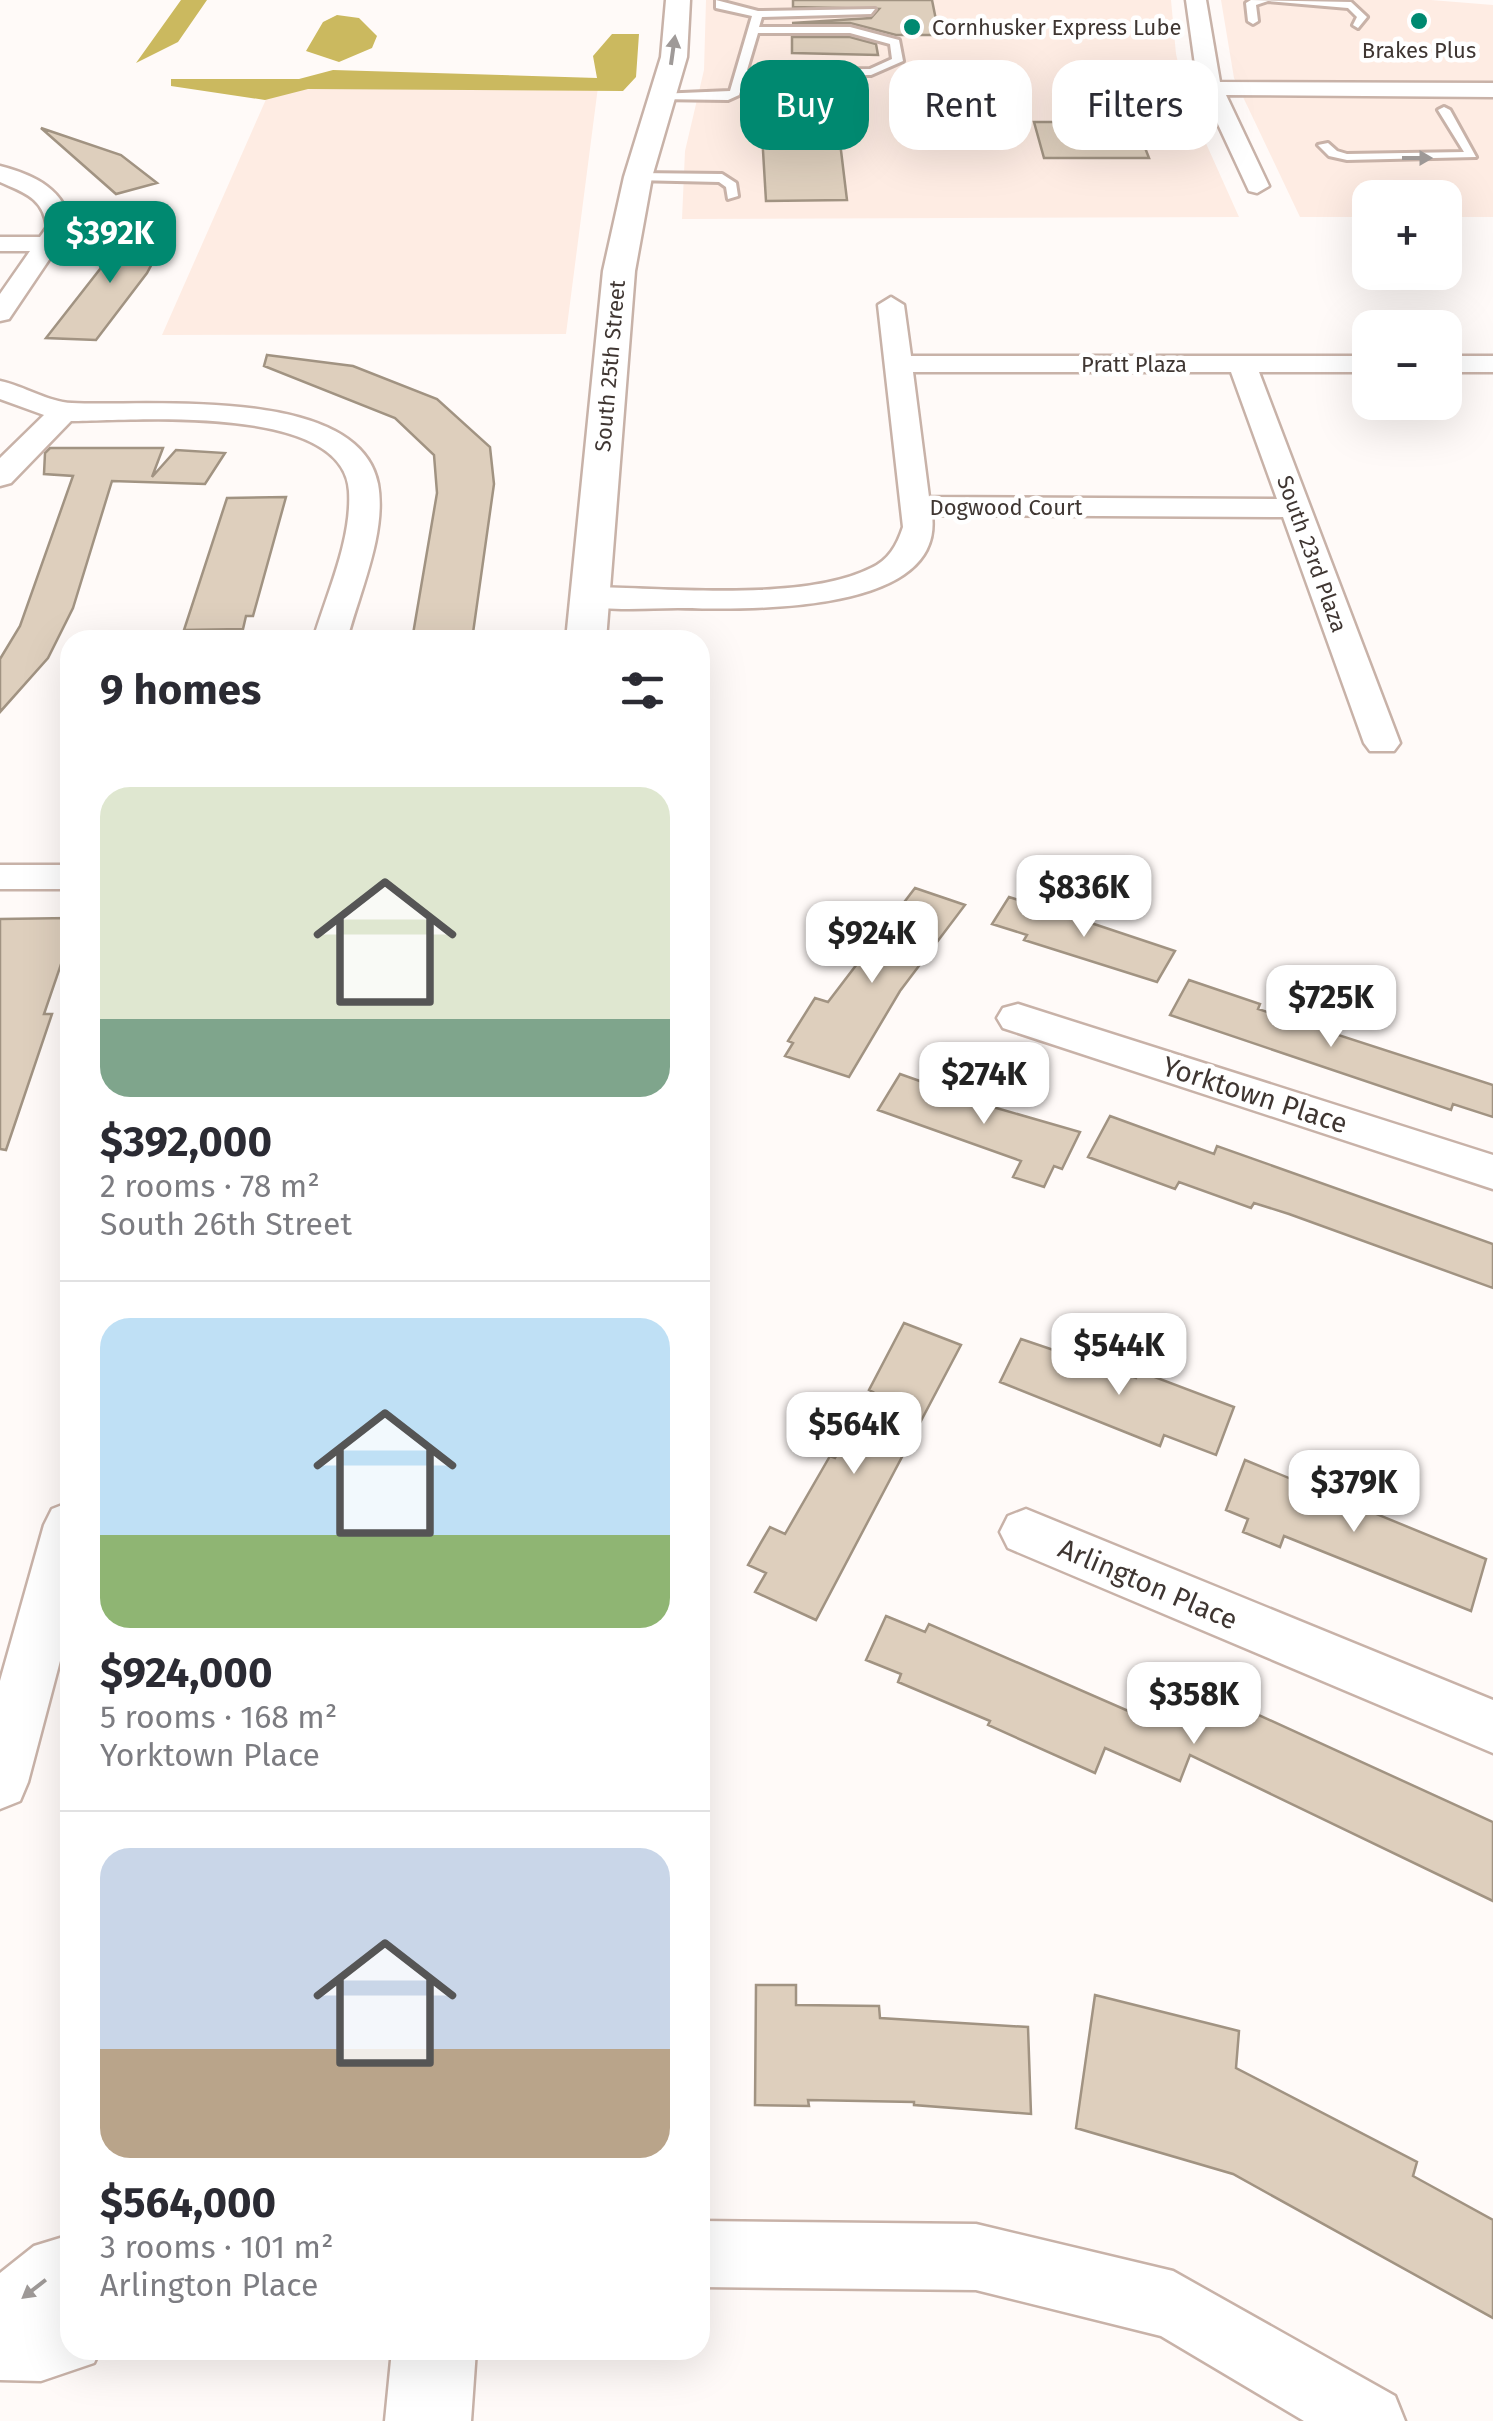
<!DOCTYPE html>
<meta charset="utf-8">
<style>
:root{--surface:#fff;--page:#f2f2f3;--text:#2b2b33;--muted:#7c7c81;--line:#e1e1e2;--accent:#008970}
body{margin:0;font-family:"Fira Sans",sans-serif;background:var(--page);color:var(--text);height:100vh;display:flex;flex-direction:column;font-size:38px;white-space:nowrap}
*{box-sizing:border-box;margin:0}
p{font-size:32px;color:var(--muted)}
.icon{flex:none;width:55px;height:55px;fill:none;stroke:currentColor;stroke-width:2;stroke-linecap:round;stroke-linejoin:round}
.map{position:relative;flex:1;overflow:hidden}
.side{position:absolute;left:60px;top:630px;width:650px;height:1730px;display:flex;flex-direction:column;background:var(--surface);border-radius:30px;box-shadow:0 10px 40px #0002}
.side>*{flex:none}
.hud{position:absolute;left:740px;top:60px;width:602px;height:90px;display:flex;gap:20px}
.buttons{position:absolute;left:1352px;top:180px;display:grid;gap:20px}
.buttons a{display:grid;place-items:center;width:110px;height:110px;border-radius:20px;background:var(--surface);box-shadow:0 10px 40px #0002;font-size:50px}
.price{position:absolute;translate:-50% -85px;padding:0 22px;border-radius:20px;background:#fff;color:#222;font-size:32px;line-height:65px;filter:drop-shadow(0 2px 5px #0008)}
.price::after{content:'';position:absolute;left:50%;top:60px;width:30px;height:22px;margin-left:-15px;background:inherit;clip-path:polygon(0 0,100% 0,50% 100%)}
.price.on{background:var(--accent);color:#fff}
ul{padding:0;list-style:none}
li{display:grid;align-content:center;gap:20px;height:530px;padding:0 40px}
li+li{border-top:2px solid var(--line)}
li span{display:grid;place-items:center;height:310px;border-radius:30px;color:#555}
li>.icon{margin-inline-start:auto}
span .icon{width:180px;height:180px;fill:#fffc;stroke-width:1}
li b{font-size:42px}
h2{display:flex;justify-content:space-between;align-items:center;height:120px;padding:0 40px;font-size:42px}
.chip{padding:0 35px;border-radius:30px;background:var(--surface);box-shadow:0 10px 40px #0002;font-size:35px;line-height:90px}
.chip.on{background:var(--accent);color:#fff}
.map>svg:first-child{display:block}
.built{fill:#feece3}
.forest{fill:#cbb95f}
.building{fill:#decfbd;stroke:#a19382;stroke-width:2.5}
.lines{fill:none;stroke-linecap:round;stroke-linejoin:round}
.service-casing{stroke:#c8b2a8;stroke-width:6}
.minor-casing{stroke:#c8b2a8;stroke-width:5}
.tertiary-casing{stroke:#c8b2a8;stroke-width:5}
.service{fill:#fff;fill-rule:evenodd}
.minor{fill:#fff;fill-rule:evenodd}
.tertiary{fill:#fff;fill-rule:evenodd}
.oneway{fill:#9f9a98}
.poi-dot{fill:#008970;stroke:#fff;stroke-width:4}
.labels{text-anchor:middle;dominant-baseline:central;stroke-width:9;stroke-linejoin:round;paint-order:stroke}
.far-poi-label{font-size:22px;fill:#3f3632;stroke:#fff;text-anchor:start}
.far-street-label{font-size:22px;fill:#3f3632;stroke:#fff}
.street-label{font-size:28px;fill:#3f3632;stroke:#fff}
</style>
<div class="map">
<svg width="1493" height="2421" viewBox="0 0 1493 2421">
<rect width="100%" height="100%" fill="#fffaf8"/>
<path class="built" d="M706 0H1171L1176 54 1187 101 1239 217 682 219 685 151 704 70Z
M1221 0H1431L1493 5V217H1445V198H1370V217H1300L1234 78Z
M598 87 566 334 162 335 271 88Z"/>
<path class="forest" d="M181 0H207L178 42 136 63Z
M337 15 359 18 377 36 372 48 339 62 306 51 323 22Z
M612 34H639L636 77 623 91 308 89 265 100 171 86V79H299L333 70 597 78 593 56Z"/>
<path class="building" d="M793 0H932L939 35H896L850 23H792L871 18 879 9 793 7Z
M792 37H850L876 44 878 55 792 53Z
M1034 122H1135L1149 158H1044Z
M41 128 121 155 157 183 116 194Z
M762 134H839L847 200 766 201Z
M122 232H169L147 273 96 340 46 338 100 269Z
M267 355 353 366 437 399 490 447 494 484 472 640H412L437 493 434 455 395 418 264 366Z
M50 448H163L152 477 176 450 225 453 205 484 112 481 73 608 48 658 0 712V659L20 626 73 476 44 474 45 453Z
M286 497 253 616H246L243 629 184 630 227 498Z
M915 888 965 905 900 991 849 1077 785 1056 793 1043 788 1041 815 998 828 1002Z
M1009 897 1082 920 1175 951 1157 982 1024 940 1027 935 992 924Z
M70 918V938L44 1014H52L6 1150 0 1149V919Z
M1189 980 1260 1004 1258 1009 1493 1085V1117L1453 1104 1451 1110 1170 1015Z
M900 1074 993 1107 1080 1132 1062 1169 1054 1166 1044 1187 1013 1177 1021 1161 878 1110Z
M1110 1116 1214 1154 1217 1146 1493 1244V1288L1289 1214 1254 1203 1251 1208 1179 1182 1175 1189 1088 1157Z
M904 1323 961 1345 816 1620 755 1592 766 1573 748 1565 770 1527 785 1534 830 1456 835 1458 873 1392 869 1390Z
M1021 1339 1136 1378 1139 1371 1234 1407 1216 1455 1164 1435 1160 1446 1000 1382Z
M1245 1460 1486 1559 1471 1611 1284 1536 1280 1547 1243 1532 1248 1519 1226 1510Z
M886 1616 925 1632 929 1624 1142 1717 1160 1670 1493 1822V1901L1190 1755 1180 1781 1105 1748 1095 1773 988 1725 990 1721 898 1682 901 1674 866 1660Z
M756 1985H796V2005L879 2006 880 2018 1028 2027 1031 2114 914 2105V2102L808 2100 809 2106 755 2105Z
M1095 1995 1239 2031 1236 2068 1417 2162 1413 2176 1493 2220V2318L1233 2174 1076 2128Z"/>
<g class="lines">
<g class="service-casing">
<path id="service" d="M716 0 758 11 875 9 871 14 762 17 759 27H850L899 40 903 61 871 75 745 76 739 95 728 100 654 99 658 94 730 91 752 16 716 8ZM758 33H850L890 44 892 59 870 69 747 70Z
M1251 0 1351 2 1367 17 1358 28 1353 25 1357 17 1348 8 1268 1 1256 5 1258 21 1253 24 1248 21 1246 3Z
M1444 107 1450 110 1476 157 1347 160 1329 156 1318 145 1328 143 1337 151 1347 154 1464 152 1438 110Z
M638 173 722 174 736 183 738 196 728 199 726 187 719 182 634 180 632 177Z"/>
</g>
<g class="minor-casing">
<path id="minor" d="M1186 0H1206L1220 82 1493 83V97L1226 95 1269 186 1257 193 1249 191 1197 79Z
M0 166C35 175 66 190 71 227L9 319 0 321V294L30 251H0V237H40L47 227C43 198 25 193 0 182Z
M891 297 904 305 911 356H1370V372H1259L1400 743 1394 751H1370L1364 743 1283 517 932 515C945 617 740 609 678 608 646 608 610 612 579 604L574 597 579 590 590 587C666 588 804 602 871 568 889 560 897 545 903 527L878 305ZM913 372H1231L1277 499 929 497Z
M1445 356H1493V372H1445Z
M0 381C24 386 48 402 72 403 145 407 359 384 378 484 387 533 359 593 347 640H313C327 593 352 540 349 491 344 402 131 421 71 421L11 483 0 486V458L44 415 0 399Z
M0 865H70V889H0Z
M1018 1004 1493 1155V1189L1003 1028 997 1018 1003 1008Z
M70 1502V1623L28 1782 20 1801 0 1809V1681L44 1525 52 1509Z
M1026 1509 1493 1700V1753L1008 1548 1000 1532 1008 1516Z
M700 2221 976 2224 1173 2271 1395 2396 1405 2421H1304L1161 2336 976 2290 700 2287Z
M70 2235V2303L66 2306 70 2305V2350H100L94 2363 41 2381 0 2380V2273L34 2246Z"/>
</g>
<g class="tertiary-casing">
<path id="tertiary" d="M666 0H690L687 57 652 177 635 271 606 640H566L603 271 624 177 661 57Z
M392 2350H476L471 2421H385Z"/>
</g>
<use href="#service" class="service"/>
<use href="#minor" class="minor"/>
<use href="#tertiary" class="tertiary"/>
</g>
<defs><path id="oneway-solid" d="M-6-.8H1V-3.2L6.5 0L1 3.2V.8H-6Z" transform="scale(2.5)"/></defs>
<g class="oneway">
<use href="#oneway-solid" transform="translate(673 50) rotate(-82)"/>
<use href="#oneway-solid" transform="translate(1417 158)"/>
<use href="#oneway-solid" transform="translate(34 2289) rotate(142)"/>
</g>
<g class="poi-dot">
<circle cx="1419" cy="21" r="10"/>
<circle cx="912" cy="27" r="10"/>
</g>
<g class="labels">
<g class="far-poi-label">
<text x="932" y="27">Cornhusker Express Lube</text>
<text x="1419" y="50" text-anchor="middle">Brakes Plus</text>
</g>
<g class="far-street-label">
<text x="1134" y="364">Pratt Plaza</text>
<text transform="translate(610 366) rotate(-85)">South 25th Street</text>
<text x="1006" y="507">Dogwood Court</text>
<text transform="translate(1312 554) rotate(70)">South 23rd Plaza</text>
</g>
<g class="street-label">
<text transform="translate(1255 1095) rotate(18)">Yorktown Place</text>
<text transform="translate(1148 1584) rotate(23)">Arlington Place</text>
</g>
</g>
</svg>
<div class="buttons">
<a>+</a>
<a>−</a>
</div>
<b class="price on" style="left:110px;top:286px">$392K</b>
<b class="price" style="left:1084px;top:940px">$836K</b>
<b class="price" style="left:872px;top:986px">$924K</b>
<b class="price" style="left:1331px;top:1050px">$725K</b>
<b class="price" style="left:984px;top:1127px">$274K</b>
<b class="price" style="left:1119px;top:1398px">$544K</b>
<b class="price" style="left:854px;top:1477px">$564K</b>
<b class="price" style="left:1354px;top:1535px">$379K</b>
<b class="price" style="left:1194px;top:1747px">$358K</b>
<div class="hud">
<a class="chip on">Buy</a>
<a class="chip">Rent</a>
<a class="chip">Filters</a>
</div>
<section class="side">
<h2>9 homes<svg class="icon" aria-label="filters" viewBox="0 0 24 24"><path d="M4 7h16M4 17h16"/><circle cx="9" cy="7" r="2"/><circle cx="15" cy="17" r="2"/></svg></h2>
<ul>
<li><span style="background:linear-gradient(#dfe7d0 75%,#7fa58c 0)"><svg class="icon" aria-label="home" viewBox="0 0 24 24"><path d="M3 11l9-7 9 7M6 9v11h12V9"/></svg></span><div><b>$392,000</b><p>2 rooms · 78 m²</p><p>South 26th Street</p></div></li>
<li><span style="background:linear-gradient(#bfe0f5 70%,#8fb573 0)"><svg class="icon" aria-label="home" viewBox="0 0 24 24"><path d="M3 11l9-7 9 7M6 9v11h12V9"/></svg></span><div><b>$924,000</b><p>5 rooms · 168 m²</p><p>Yorktown Place</p></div></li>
<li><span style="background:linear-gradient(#c9d6e8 65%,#b9a48a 0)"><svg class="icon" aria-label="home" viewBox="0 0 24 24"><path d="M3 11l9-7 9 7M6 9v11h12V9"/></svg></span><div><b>$564,000</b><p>3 rooms · 101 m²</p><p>Arlington Place</p></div></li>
</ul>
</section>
</div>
